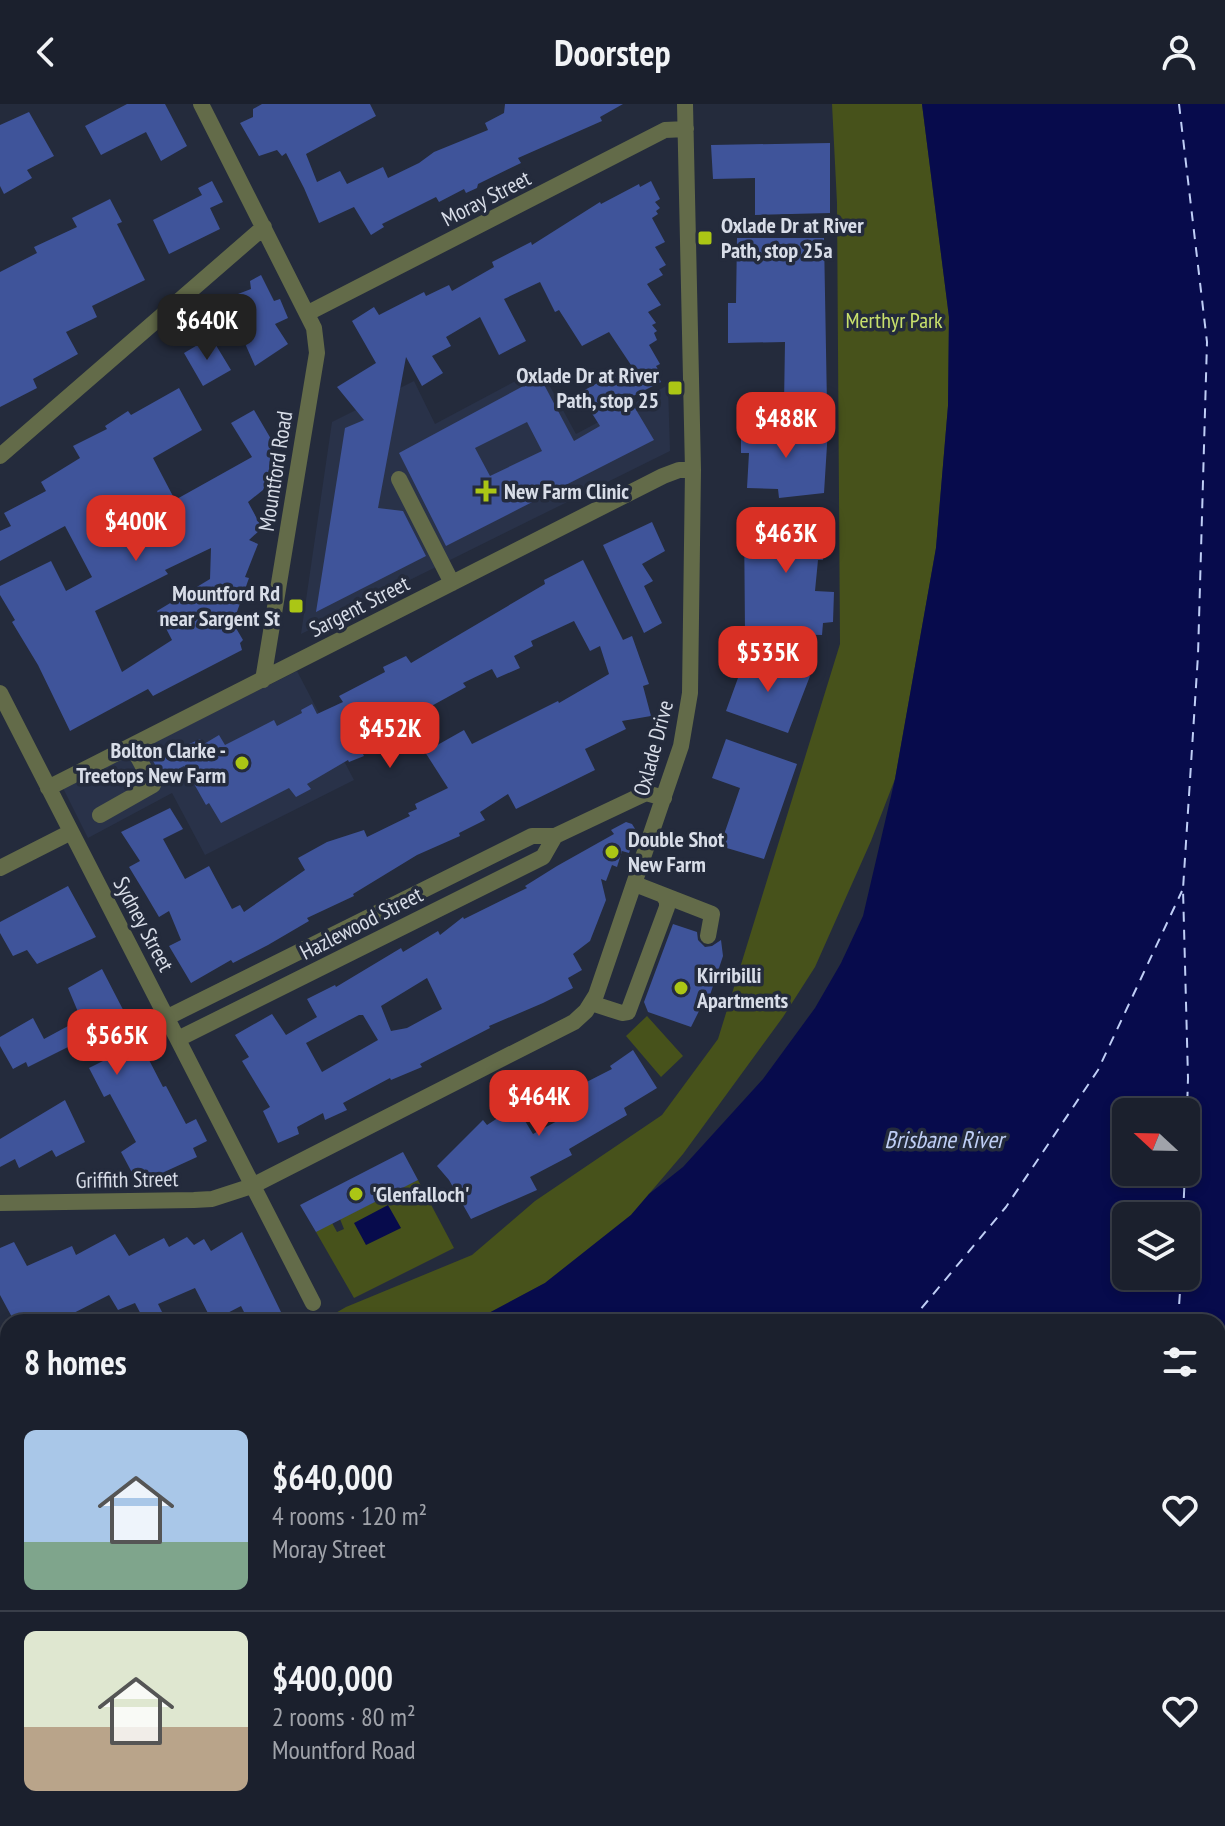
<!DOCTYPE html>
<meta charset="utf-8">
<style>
:root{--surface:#1b202d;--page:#282d39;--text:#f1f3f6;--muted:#a0a3aa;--line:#393e49;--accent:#d93025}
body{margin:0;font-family:"PT Sans Narrow",sans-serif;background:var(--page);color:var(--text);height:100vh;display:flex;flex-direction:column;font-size:30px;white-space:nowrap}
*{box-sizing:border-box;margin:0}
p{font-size:26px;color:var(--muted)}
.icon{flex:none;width:44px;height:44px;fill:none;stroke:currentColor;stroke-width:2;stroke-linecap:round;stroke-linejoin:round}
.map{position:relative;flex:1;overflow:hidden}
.side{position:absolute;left:0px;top:1210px;width:1226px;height:512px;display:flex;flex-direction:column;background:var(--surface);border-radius:24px 24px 0 0;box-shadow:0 4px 12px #0003,0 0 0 2px var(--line)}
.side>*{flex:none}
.needle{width:52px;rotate:292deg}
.tools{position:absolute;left:1112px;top:994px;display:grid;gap:16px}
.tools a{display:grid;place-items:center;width:88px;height:88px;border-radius:12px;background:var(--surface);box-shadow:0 4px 12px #0003,0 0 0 2px var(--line);font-size:40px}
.price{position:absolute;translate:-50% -68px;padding:0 18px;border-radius:16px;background:var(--accent);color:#fff;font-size:26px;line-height:52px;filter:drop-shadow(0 2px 4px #0008)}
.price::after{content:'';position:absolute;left:50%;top:48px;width:24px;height:18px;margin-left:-12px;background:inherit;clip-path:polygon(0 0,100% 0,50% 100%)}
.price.active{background:#222;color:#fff}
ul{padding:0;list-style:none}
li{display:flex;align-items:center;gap:24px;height:200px;padding:0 24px}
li+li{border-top:2px solid var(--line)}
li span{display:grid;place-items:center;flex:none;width:224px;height:160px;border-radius:12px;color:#555}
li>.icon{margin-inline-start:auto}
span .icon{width:96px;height:96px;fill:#fffc;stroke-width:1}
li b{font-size:34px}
h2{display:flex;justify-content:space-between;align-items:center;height:96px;padding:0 24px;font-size:34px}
header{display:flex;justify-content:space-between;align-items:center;height:104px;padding:0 24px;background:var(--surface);font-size:36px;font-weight:600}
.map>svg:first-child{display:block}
.built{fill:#293249}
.green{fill:#47521b}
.water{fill:#070b4c;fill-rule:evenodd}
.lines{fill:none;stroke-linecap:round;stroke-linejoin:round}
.ferry{stroke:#bfcef6;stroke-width:2;stroke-dasharray:10 8;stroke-linecap:butt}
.building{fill:#3f549a;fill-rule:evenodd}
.minor{stroke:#636b49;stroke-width:16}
.poi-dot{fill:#abc615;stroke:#242b3c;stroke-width:3}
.labels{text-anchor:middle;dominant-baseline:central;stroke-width:7;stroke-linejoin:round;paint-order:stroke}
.street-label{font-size:22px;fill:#d8dde8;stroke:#242b3c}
.poi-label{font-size:22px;font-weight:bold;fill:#d8dde8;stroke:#242b3c;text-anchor:start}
.park-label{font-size:22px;fill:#c8e06c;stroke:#242b3c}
.water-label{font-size:24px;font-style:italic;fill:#bfcef6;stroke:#242b3c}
</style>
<header><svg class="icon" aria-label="back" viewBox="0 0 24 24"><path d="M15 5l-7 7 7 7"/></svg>Doorstep<svg class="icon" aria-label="person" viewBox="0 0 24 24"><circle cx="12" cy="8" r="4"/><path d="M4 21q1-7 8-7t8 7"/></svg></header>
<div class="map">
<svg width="1225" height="1722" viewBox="0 0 1225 1722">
<rect width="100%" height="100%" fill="#242b3c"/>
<path class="built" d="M540 264 576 330 668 281 670 347 301 530 332 318 414 277 435 320Z
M297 567 354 676 205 751 172 689 88 734 63 684Z"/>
<path class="green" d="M832 0H922L949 213 948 302 936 444 895 675 871 737 815 863 783 913 683 1050 631 1111 545 1179 472 1218H320L346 1203 472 1151 535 1097 662 1011 718 935 840 540 837 99Z
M647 912 683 952 661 973 626 932Z
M418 1076 454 1144 354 1194 316 1128 331 1117 337 1128 344 1125 340 1115 394 1088 399 1096 405 1092 401 1084Z
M1225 1369V1504L1218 1499V1378Z"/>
<path class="water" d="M922 0H1225V1369L1218 1378V1218H472L545 1179 631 1111 649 1090 683 1063 763 975 815 904 841 859 863 812 895 675 936 444 948 302 949 213ZM1126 1008H1186V1068H1126ZM1126 1112H1186V1172H1126Z
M388 1101 401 1124 366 1141 354 1119Z
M0 1236 8 1237V1714H601L592 1722H0Z"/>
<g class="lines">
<path class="ferry" d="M1179 0 1207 238 1198 551 1183 785 1188 974 1186 1040
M1183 1112 1185 1068
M910 1218 1006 1103 1098 966 1182 787
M1178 1218 1181 1172
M0 1521H8
M0 1568 8 1564"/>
</g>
<path class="building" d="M127 0H165L187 42 161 57 146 28 101 51 85 22Z
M262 0H370L376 12 306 50 317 78 340 67 347 80 383 63 388 74 419 59 434 48 488 26 485 19 504 9 505 0H623L600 13 602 17 518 54 521 59 478 80 477 84 466 89 464 85 439 98 436 93 382 120 384 123 371 131 354 103 319 119 304 84 286 49 282 52 277 46 259 52 240 19 253 13V5Z
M29 8 54 52 27 66 32 74 4 90 0 82V21Z
M830 39V109L755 111V74L713 75 711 41Z
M212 77 223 98 210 104 220 125 169 150 153 116 202 91 198 84Z
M651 77 660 95 655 98 660 104 656 107 658 110 652 114 665 138 655 143 666 161 659 165 663 171 647 180 661 201 648 208 656 219 652 221 657 227 654 229 657 236 649 241 660 260 656 262 661 270 658 272 661 278 629 294 654 336 446 442 399 349 540 273 574 337 600 322 579 289 631 261 609 228 582 242 559 206 555 208 540 178 504 195 526 237 499 251 480 213 446 233 451 242 432 252 443 269 422 282 406 253 378 404 403 407 426 452 316 508 345 324 364 316 337 283 376 259 352 217 374 203 379 211 424 188 426 192 449 181 452 187 494 163 492 158 531 138 532 141 600 98 601 100 639 80 640 83ZM527 318 542 347 490 372 475 344Z
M110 95 122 118 117 120 145 176 92 202 97 213 66 228 78 250 33 275 37 284 0 303V168L37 149 34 143 77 123 72 114Z
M737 134H824L827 301 784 300 785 238 728 239V199H736Z
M261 171 274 197 280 195 288 214 275 220 288 240 255 262 243 235 241 236 224 204 239 195 238 190 251 185 250 177Z
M211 233 231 266 203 282 184 249Z
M179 284 202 326 153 354 175 396 252 353 231 319 254 306 271 335 269 371 263 386 248 398 262 424 249 436 258 440 245 473 249 474 233 519 243 536 240 539 242 546 153 592 148 585 70 627 38 561 12 518 15 516 0 491V482L51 457 66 487 92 473 65 422 0 457V427L11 422 4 409 46 387 41 378 80 354 73 342 107 325 105 322 128 307 131 311ZM211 444 210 475 157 507 172 536 122 568 95 507 168 470 165 466Z
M741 325H828L824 389 779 394 778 385 747 384 749 349H741Z
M744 412 824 413 823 417 834 420 831 444H822L823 456H818L815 487 834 488 833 518 823 519 822 531 745 529Z
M652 418 665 447 642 460 653 477 644 482 662 519 644 529 603 441Z
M583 456 623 536 632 532 649 580 643 582 651 612 622 617 626 625 585 645 595 666 516 705 508 690 480 708 485 716 459 729 460 732 417 751 353 790 354 792 307 814 309 817 268 841 233 859 231 856 191 879 169 842 181 836 169 807 159 813 146 791 129 763 140 757 121 728 170 704 183 725 163 735 185 775 209 762 232 805 240 801 244 808 305 766 298 754 327 738 364 726 367 733 410 712 408 709 417 705 415 700 448 684 425 648 464 626 472 640 558 597 559 599 609 570 600 542 590 547 574 517 531 537 533 542 514 552 520 564 497 574 492 565 463 579 466 583 406 616 408 619 385 629 378 614 354 625 359 632 355 635 364 652 349 658 348 656 307 680 311 685 296 693 289 684 221 719 209 699 206 701 184 662 162 673 153 657 200 635 204 640 219 631 225 641 274 616 277 622 302 609 301 606 312 600 317 610 343 598 339 592 385 568 383 563 406 552 411 559 545 480 544 476Z
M746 552 810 572 788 629 726 607Z
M726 635 797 660 764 755 720 742 740 684 712 674Z
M626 718 632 720 637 728 629 749 622 747 617 763 612 761 606 777 601 775 606 796 590 837 573 850 582 866 568 874 573 884 543 899 489 922 490 924 420 960 422 963 391 976 390 974 343 999 347 1006 325 1016 323 1009 297 1023 299 1030 278 1039 263 1007 270 1003 242 957 249 953 235 931 272 910 286 931 317 913 307 895 335 881 336 883 401 844 403 848 438 827 440 831 463 813 464 815 527 784 525 782 557 762 614 730 611 726ZM427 874 442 905 407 924 391 927 381 902ZM359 911H363L378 936 322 968 306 939Z
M68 782 96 833 37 860 27 846 13 852 0 829V818Z
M673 820 697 828 698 836 705 843 712 842 721 836 723 852 707 900 702 901 691 923 648 908 644 898Z
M102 865 163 983 166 982 186 1020 196 1015 207 1037 193 1044 197 1053 138 1080 121 1048 136 1038 110 990 104 993 89 964 105 956 92 931 28 963 26 958 13 965 0 942V933L33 914 44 935 81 915 68 884Z
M633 946 657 984 624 1004 627 1011 569 1045 572 1051 530 1073 537 1086 471 1115 449 1076 437 1062 483 1016 487 1021 516 1002 533 1030 559 1016 547 991 563 983 565 989 612 965 610 962Z
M65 996 85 1038 56 1053 52 1046 19 1064 15 1055 0 1063V1035Z
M403 1048 418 1076 316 1128 300 1101Z
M242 1128 281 1208 261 1218H249L241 1202 212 1217 195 1184 158 1200 162 1208 145 1218 135 1199 118 1206 109 1191 58 1217 13 1215 0 1191V1144L14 1138 27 1162 72 1142 76 1151 115 1130 129 1152 164 1134 169 1143 187 1133 194 1141 204 1135 211 1147Z"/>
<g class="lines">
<path class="minor" d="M201 0 314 224 317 249 263 576
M308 209 665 26 686 25
M0 352 264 123
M399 375 452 479
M0 589 313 1199
M48 684 663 372 679 366H693
M100 711 153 681 132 642
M0 764 71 728
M635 780 712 810 708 832
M591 899 622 909 628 908 667 803V797L663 791
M168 913 532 732H555L646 689 664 694
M178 935 543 753 555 732
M0 1099 194 1096 212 1095 252 1082 574 918 586 907 596 891 681 642 690 589 693 366 685 0
M1218 1516 1225 1521
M1218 1593 1225 1583
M1052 1714 1064 1722
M1131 1722 1136 1714"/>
</g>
<g class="poi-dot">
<rect x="697" y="126" width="16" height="16" rx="4"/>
<rect x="667" y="276" width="16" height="16" rx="4"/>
<path d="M482 375h8v8h8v8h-8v8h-8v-8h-8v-8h8z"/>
<rect x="288" y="494" width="16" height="16" rx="4"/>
<circle cx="242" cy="659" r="8"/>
<circle cx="612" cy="748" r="8"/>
<circle cx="681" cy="884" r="8"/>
<circle cx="356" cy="1090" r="8"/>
</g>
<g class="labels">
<g class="street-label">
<text transform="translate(486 94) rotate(-27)">Moray Street</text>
<text transform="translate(275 367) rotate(-81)">Mountford Road</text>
<text transform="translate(359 502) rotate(-27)">Sargent Street</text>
<text transform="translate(653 644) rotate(-75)">Oxlade Drive</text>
<text transform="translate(361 819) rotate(-27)">Hazlewood Street</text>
<text transform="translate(144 820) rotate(62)">Sydney Street</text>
<text transform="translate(127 1075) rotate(-1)">Griffith Street</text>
</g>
<g class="poi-label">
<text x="721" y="121">Oxlade Dr at River<tspan x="721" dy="25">Path, stop 25a</tspan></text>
<text x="659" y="271" text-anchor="end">Oxlade Dr at River<tspan x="659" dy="25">Path, stop 25</tspan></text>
<text x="504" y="387">New Farm Clinic</text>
<text x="280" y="489" text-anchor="end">Mountford Rd<tspan x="280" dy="25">near Sargent St</tspan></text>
<text x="226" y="646" text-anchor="end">Bolton Clarke -<tspan x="226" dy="25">Treetops New Farm</tspan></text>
<text x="628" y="735">Double Shot<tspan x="628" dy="25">New Farm</tspan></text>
<text x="697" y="871">Kirribilli<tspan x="697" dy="25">Apartments</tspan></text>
<text x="372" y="1090">'Glenfalloch'</text>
</g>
<g class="park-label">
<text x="894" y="216">Merthyr Park</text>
</g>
<g class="water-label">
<text x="944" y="1035">Brisbane River</text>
</g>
</g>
</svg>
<div class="tools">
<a><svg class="needle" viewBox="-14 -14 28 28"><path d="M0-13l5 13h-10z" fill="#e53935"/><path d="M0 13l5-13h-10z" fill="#a0a3aa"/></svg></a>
<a><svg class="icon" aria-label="layers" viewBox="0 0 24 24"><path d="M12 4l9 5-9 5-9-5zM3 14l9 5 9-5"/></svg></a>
</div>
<b class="price active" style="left:207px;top:258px">$640K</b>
<b class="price" style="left:786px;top:356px">$488K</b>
<b class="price" style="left:136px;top:459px">$400K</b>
<b class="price" style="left:786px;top:471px">$463K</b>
<b class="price" style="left:768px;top:590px">$535K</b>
<b class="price" style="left:390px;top:666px">$452K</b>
<b class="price" style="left:117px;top:973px">$565K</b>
<b class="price" style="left:539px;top:1034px">$464K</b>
<section class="side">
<h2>8 homes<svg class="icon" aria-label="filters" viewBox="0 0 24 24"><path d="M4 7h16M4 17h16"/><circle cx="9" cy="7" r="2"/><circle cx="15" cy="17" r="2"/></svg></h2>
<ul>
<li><span style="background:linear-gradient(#a9c7e8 70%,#7fa58c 0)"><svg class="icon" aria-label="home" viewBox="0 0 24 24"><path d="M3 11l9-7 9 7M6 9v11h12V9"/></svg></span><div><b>$640,000</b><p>4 rooms · 120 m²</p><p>Moray Street</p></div><svg class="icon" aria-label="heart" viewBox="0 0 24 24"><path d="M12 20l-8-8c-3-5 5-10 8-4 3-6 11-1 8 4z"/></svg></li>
<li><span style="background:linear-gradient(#dfe7d0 60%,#b9a48a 0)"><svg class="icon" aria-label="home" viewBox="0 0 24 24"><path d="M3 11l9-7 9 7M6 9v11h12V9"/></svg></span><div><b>$400,000</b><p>2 rooms · 80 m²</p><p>Mountford Road</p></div><svg class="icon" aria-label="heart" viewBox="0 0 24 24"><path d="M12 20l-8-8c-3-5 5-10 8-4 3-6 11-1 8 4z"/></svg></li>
</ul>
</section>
</div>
